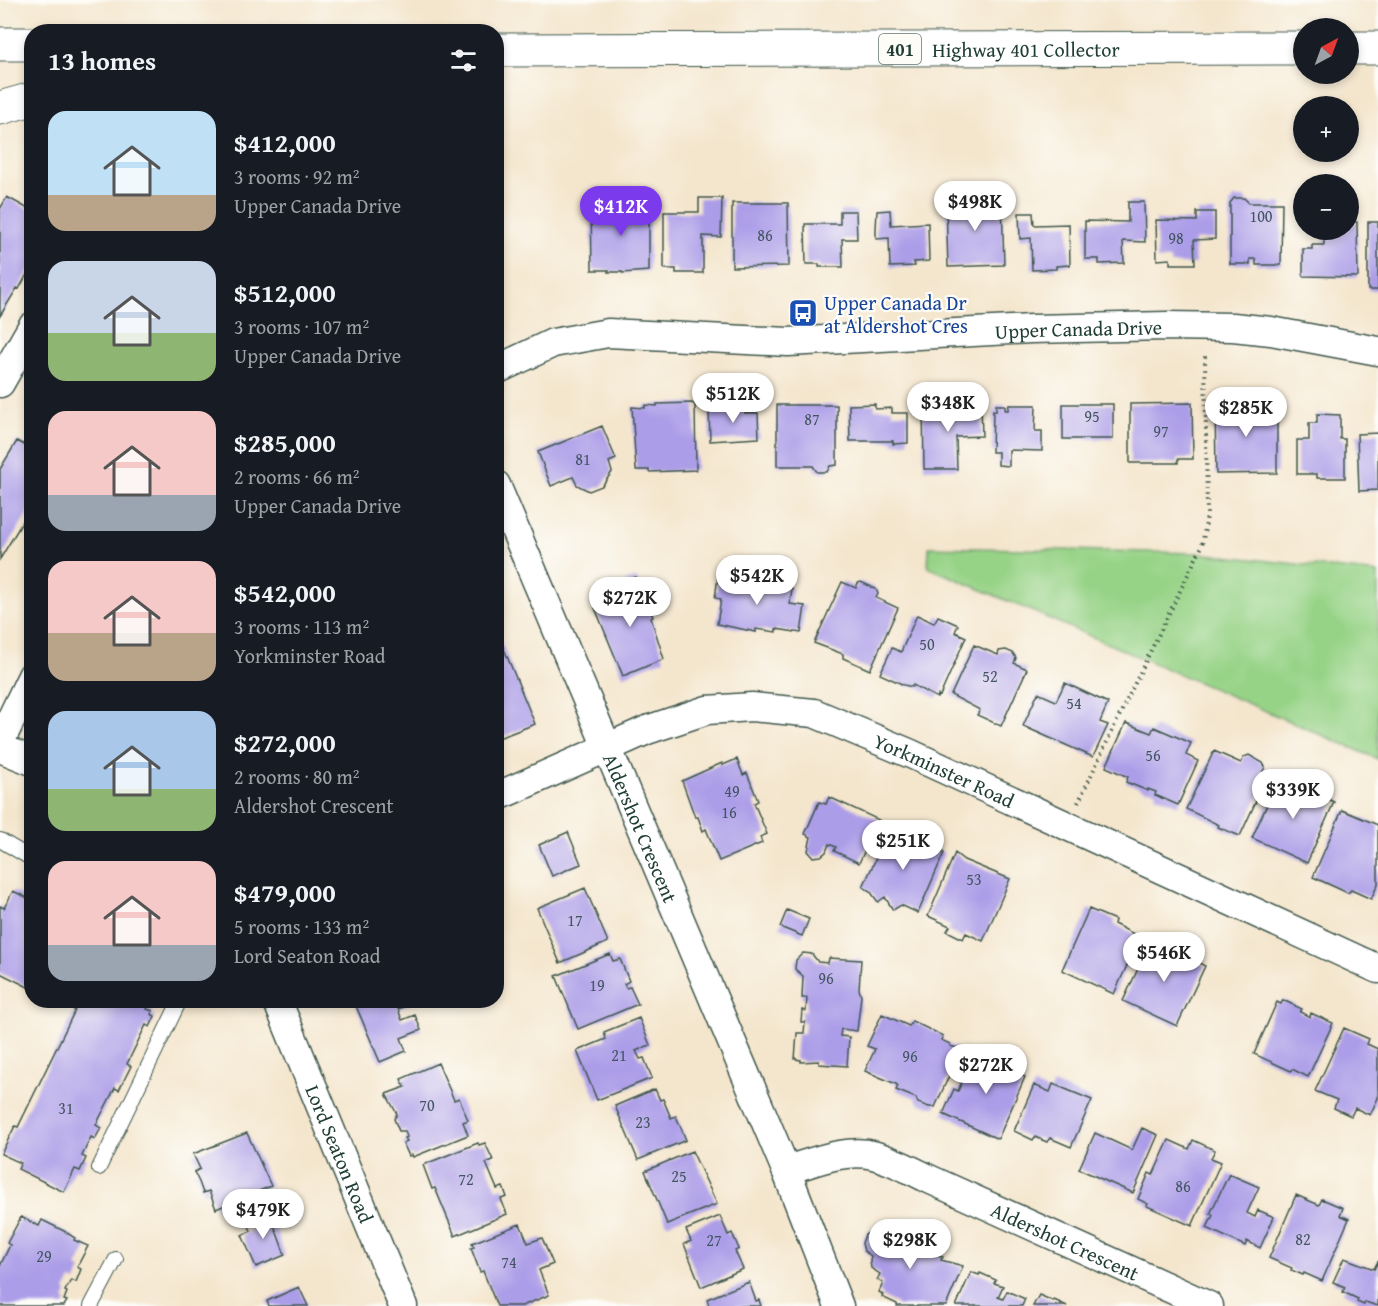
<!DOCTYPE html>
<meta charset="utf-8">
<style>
:root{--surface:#171b24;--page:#20242c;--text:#f1f3f6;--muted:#9ea1a6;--accent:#7c3aed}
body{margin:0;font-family:"Gentium Book Plus",serif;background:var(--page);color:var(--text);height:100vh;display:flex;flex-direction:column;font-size:22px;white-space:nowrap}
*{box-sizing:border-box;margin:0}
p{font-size:20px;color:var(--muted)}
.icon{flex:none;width:33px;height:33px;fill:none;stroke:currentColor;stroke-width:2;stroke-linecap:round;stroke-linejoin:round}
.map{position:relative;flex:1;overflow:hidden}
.sheet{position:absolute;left:24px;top:24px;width:480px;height:984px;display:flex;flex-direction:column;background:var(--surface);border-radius:24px;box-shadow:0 3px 9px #0003}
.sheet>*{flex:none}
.needle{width:39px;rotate:41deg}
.buttons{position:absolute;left:1293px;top:18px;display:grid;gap:12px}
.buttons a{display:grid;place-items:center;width:66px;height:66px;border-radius:50%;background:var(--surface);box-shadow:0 3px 9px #0003;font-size:30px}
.price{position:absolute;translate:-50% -51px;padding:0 14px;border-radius:21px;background:#fff;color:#222;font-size:20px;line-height:39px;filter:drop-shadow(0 2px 3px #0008)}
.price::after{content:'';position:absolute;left:50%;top:36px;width:18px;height:14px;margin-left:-9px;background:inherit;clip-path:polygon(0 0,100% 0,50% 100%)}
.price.on{background:var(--accent);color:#fff}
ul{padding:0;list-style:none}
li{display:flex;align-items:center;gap:18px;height:150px;padding:0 24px}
li span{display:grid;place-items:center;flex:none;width:168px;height:120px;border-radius:18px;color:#555}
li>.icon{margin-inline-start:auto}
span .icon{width:72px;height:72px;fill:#fffc;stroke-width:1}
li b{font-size:26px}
h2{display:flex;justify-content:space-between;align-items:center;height:72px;padding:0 24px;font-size:26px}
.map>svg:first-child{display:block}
.green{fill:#97d387;stroke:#5b885e;stroke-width:1.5}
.building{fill:#ac9de8}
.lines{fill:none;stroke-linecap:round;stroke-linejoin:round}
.lane-casing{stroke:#3f564b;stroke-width:16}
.street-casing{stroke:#3f564b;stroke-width:31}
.highway-casing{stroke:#3f564b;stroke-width:35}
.path{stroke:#3f564b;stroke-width:4;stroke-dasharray:1.5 4.5;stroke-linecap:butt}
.lane{stroke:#fff;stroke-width:14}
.street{stroke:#fff;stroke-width:28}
.highway{stroke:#fff;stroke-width:33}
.labels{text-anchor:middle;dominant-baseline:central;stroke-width:4.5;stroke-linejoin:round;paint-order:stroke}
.number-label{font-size:16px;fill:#425561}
.shield{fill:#fdfcf7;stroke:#62766e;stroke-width:1.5}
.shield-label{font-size:18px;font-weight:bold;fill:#1f3d34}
.street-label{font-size:20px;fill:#1f3d34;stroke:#fdfcf7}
.transit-label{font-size:20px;fill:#164399;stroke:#fdfcf7;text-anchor:start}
</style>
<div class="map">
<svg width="1378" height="1306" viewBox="0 0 1378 1306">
<rect width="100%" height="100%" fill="#fdfcf7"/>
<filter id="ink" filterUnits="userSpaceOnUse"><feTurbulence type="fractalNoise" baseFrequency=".0167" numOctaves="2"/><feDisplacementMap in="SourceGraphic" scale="12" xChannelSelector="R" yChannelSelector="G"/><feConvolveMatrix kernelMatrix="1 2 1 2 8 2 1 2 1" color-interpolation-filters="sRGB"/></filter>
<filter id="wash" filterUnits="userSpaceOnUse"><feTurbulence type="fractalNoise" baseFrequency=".008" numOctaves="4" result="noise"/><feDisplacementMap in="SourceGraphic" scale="24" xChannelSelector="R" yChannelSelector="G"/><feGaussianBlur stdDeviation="1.35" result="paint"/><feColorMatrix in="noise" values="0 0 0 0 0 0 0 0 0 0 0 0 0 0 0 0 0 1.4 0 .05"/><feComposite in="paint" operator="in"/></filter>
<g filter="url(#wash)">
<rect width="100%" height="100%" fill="#f4e6cd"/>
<path class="green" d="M929 547 1197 553 1378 573V759L928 567Z"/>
<g id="blocks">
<path class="building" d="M980 193V200H1002L1004 265 948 267 946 202 963 201V194Z
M7 197 32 211V265L19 289 17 288 0 316V209Z
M699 198H722L721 237 703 236V273H676V269H664V212H699Z
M1234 198H1244L1249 203H1282L1281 265H1256V259H1250V264H1230V203Z
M615 200H644V204H649V271L622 273V272H608L609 270H592L591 204 616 203Z
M1128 202H1144L1145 242 1123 241 1124 263 1099 264V259H1085V221L1128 222Z
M732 203H788L789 266 732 267Z
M890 210 891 225 928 223 929 261 914 262 915 266 890 267 889 238 876 239V229L877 211Z
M840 211H856L857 239H842L843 267H819V264H806L805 224H840Z
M1197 212H1215V239L1194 240 1195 264H1170V259L1157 260 1156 220 1197 221Z
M1019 213H1033L1034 225 1069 224 1070 265 1056 266V269L1032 270 1031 238 1020 239Z
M1348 222H1357L1358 277 1303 276V249H1312V245H1324V230H1348Z
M1368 222H1378V290H1368Z
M1241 399H1254V404H1277V473L1216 474 1215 405 1241 404Z
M692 403 695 405 696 470 649 472V470H636L632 407 645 408V405L657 406V404Z
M1192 403 1193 459H1178V463H1130V404Z
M875 404V409L892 408V413H908V443L893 444V441H850L849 405Z
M1063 404H1113V439H1063Z
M777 405H837V465L830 466 827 472H817L813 466H777Z
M923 405H981L982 436 956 437 957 469H924Z
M996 405H1005V410H1008L1009 405H1036L1035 431H1042V451L1009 450V466L998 465V452H992L993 410 996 411Z
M709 408H744L745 413H758L759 438 710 441Z
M1317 414 1340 415V439H1345V478H1317V474H1297V440H1309V423H1317Z
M602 426 616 459 609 462 612 472 602 486 589 491 577 485 573 477 551 486 538 452Z
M1378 433V490L1359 491 1357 434Z
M17 441 32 449V506L0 559V469Z
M748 576 761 579 765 584 792 588 790 604 805 606 801 633 776 629V632L756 629V632L717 624 721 599 715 598 718 577 742 581Z
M636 577 653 617 651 618 664 659 623 676 595 608 600 603 609 599 607 595 627 587 625 582Z
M842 582 856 588 858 583 861 582 876 589 878 594 876 598 898 608 870 670 843 658V654L814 643Z
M917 615 934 623 938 616 958 625 955 632 966 637 940 696 938 695 937 698 913 685 912 687 904 685 880 674 892 648 901 652Z
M499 637 535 724 496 739V639Z
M974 645 998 655 999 651 1006 650 1013 653 1016 658 1014 663 1027 669 1001 726 977 715 980 710 951 695Z
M1065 683 1108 703 1100 722 1108 725 1093 757 1023 726 1038 693 1056 701Z
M1126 723 1151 733 1154 727 1191 743 1186 755 1198 761 1178 805 1155 795 1156 792 1148 789V791L1126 782 1128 777 1106 767Z
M1214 751 1241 763 1244 757 1249 755 1263 763 1265 767 1262 773 1268 775 1240 836 1218 827 1219 825 1186 809Z
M737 759 743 775 747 773 758 801 754 803 767 834 760 837 762 843 719 861 706 829 703 831 698 817H695L682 781 722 763 723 765Z
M1279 778 1296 785 1299 784 1334 802 1307 863 1252 838Z
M829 797 879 820 859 863 834 851 836 847 829 844 826 852 821 856 813 857 808 851 811 837 805 834 819 802 826 804Z
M1342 810 1378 825V884L1371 899 1351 890 1348 893 1313 877Z
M892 823 906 829 905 832 909 839 915 835 922 844 926 846 923 851 935 852 936 849 944 853 918 913 901 905 893 910 885 897 878 902 870 891 863 887Z
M568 832 581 864 552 876 539 845Z
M955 853 964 860 1010 879 983 941 966 933 963 939 947 931 950 926 928 916Z
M585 888 608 942 560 963 537 908Z
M13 891 32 900V989L0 973V906L4 908Z
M1089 909 1115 920 1114 924 1138 936 1137 938 1139 939 1114 994 1062 970Z
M787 910 809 919 802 936 780 927Z
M1151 941 1170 950 1171 948 1205 966 1177 1026 1123 1001Z
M803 953 812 954 818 962 828 963 829 958 861 960 859 989 861 996 857 1031 841 1029 840 1036 849 1037 847 1066 819 1064V1061L801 1062V1060L795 1059 797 1033H804L805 1022H801L802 1010 806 1011 807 998H802L803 976 795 969 796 960Z
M610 954 613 961 620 959 629 981 624 984 626 988 630 987 638 1004 578 1029 556 976Z
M56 1000H151L147 1009 153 1011 151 1014 155 1016 150 1027 146 1025 127 1064 131 1066 119 1090 115 1088 96 1125 101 1128 95 1139 91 1137 82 1156 86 1158 80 1171 75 1169 64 1192 18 1169 21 1163 1 1154 15 1126 18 1127 75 1010Z
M362 1000H420L398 1009 402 1020 415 1015 421 1030 401 1038 406 1051 380 1062 356 1006 358 1005 357 1002Z
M1283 1000 1302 1009 1300 1012 1310 1017 1311 1013 1333 1023 1308 1077 1292 1069 1291 1071 1254 1054 1277 1002 1281 1004Z
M882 1014 909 1026 912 1021 943 1036 941 1040 950 1044V1046L961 1049 935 1107H929L918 1103 916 1098 896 1090 898 1086 896 1084 865 1071 875 1049 867 1046Z
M639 1018 650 1045 636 1051 640 1059 644 1058 652 1078 597 1100 577 1051 606 1039 604 1032Z
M1344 1028 1369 1039 1367 1044 1378 1049V1098L1370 1115 1355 1108 1351 1116 1334 1108 1337 1100 1315 1091Z
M974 1054 995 1064 999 1055 1020 1065 1016 1073 1025 1077 998 1139 943 1114 954 1089 958 1091Z
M438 1063 454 1100 459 1098 468 1120 463 1122 468 1135 413 1157 412 1155 409 1156 403 1143 407 1141 405 1138 407 1137 405 1131H399L394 1119 397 1114 386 1094 405 1087 401 1079Z
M1053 1084 1092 1100 1071 1147 1050 1138 1047 1142 1035 1137 1033 1140 1014 1131 1034 1085 1050 1092Z
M655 1089 660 1100 663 1099 671 1118 676 1116 686 1140 638 1160 615 1106Z
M1142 1128 1158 1135 1133 1193 1079 1169 1095 1133 1132 1150Z
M247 1133 271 1186 216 1209 209 1191 203 1193 199 1182 194 1172 200 1169 193 1154Z
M1169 1140 1189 1149 1193 1140 1215 1150 1211 1158 1221 1162 1192 1226 1147 1206 1148 1204 1138 1199 1149 1173 1153 1175Z
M478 1143 479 1145 485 1143 493 1160 486 1163 497 1189 503 1187 507 1197 501 1199 507 1214 455 1236 435 1188 432 1189 423 1165Z
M692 1151 717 1204 667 1224 645 1171Z
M1229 1174 1259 1187 1247 1213 1255 1217 1258 1210 1274 1217 1260 1248 1247 1241 1245 1246 1207 1228 1213 1215 1210 1214Z
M1296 1195 1319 1205 1322 1199 1343 1208 1340 1215 1349 1219 1322 1281 1304 1273 1303 1275 1291 1270 1292 1268 1269 1258Z
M269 1211 285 1255 256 1267 242 1235 251 1231 247 1221Z
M720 1216 728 1235 732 1233 739 1249 735 1251 743 1269 701 1287 684 1244 691 1241 686 1230Z
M21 1217 39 1226 42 1220 64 1231 75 1238 74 1240 88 1246 77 1267 81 1269 76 1282 71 1280 65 1291 67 1292 64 1300 67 1301 64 1306H0V1266L10 1245 7 1243Z
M520 1224 528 1243 542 1238 553 1264 539 1270 549 1295 522 1306H497L483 1271 480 1272 471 1248 474 1247 472 1243Z
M873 1230 892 1234 894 1231 907 1237V1241L910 1235 924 1241 921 1247 924 1245 938 1251 936 1254 943 1257 941 1260 963 1266 946 1306H897V1304L882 1297 883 1295 879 1292 883 1283 877 1280 880 1274 871 1268 870 1260 871 1256 864 1251 862 1243 865 1235Z
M1344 1258 1374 1269 1378 1261V1306L1365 1302 1364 1305 1357 1302 1358 1299 1343 1292 1345 1287 1333 1282Z
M971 1272 979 1275 980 1273 996 1280 994 1283 1003 1286 998 1297 1003 1299 1007 1291 1025 1299 1022 1306H956Z
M749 1282 756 1301 759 1300 761 1306H709L707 1299Z
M299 1287 308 1306H269L267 1301Z
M1039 1295 1053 1301 1054 1300 1067 1306H1033Z"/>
</g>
</g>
<g filter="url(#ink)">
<use href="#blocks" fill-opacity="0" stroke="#3f564b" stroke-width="1.5"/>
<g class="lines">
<g class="lane-casing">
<path id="lane" d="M0 840 32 859
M99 1168 180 1000
M91 1306 116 1259"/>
</g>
<g class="street-casing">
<g id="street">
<path id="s1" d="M496 370 553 343 608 333 788 342 1031 329 1167 326 1233 327 1271 331 1378 351"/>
<path d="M0 383 32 327"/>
<path id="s2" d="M496 485 786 1170 839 1306"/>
<path d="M0 742 32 676"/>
<path d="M0 748 32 761"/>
<path id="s3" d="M496 797 647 730 707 710 752 707 814 713 911 754 1378 969"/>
<path id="s4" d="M277 1000 403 1306"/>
<path id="s5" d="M786 1170C812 1163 846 1148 873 1155 892 1160 911 1170 929 1179L1209 1306"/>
</g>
</g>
<g class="highway-casing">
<g id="highway">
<path d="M0 44H32"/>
<path d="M1348 48H1378"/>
<path id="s6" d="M496 50 1304 48"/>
<path d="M0 108 32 99"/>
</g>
</g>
<path class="path" d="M1078 803 1134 685 1202 546 1207 516 1205 354"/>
<use href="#lane" class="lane"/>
<use href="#street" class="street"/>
<use href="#highway" class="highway"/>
</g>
</g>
<defs>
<g id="bus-square" transform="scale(1.5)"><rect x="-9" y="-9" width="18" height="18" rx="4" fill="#1a4fb4" stroke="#fdfcf7"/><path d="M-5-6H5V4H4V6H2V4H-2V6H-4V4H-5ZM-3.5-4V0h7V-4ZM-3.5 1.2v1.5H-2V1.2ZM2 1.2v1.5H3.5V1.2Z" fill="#fff"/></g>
</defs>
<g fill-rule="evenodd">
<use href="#bus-square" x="803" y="313"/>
</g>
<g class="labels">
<g class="number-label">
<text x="1261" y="216">100</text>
<text x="765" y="235">86</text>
<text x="1176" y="238">98</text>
<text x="1092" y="416">95</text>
<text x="812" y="419">87</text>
<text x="1161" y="431">97</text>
<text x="583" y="459">81</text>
<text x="927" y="644">50</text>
<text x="990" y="676">52</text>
<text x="1074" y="703">54</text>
<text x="1153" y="755">56</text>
<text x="732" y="791">49</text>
<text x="729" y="812">16</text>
<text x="974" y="879">53</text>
<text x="575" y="920">17</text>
<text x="826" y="978">96</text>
<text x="597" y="985">19</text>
<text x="619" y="1055">21</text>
<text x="910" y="1056">96</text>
<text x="427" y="1105">70</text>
<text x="66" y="1108">31</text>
<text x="643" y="1122">23</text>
<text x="679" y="1176">25</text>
<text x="466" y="1179">72</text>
<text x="1183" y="1186">86</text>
<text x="1303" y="1239">82</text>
<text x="714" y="1240">27</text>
<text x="44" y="1256">29</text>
<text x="509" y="1262">74</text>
</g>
<rect class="shield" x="879" y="34" width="42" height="30" rx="4.5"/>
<g class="shield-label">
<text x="900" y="49">401</text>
</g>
<g class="street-label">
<text stroke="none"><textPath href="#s6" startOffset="530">Highway 401 Collector</textPath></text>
<text stroke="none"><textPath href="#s1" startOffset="590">Upper Canada Drive</textPath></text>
<text stroke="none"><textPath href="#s3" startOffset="478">Yorkminster Road</textPath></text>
<text stroke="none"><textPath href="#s2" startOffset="372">Aldershot Crescent</textPath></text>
<text stroke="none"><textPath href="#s4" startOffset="166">Lord Seaton Road</textPath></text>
<text stroke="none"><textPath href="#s5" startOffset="300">Aldershot Crescent</textPath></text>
</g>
<g class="transit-label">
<text x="824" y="302">Upper Canada Dr<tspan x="824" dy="23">at Aldershot Cres</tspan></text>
</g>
</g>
</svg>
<div class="buttons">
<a><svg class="needle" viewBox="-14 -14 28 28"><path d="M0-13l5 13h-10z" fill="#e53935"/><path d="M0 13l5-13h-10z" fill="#9ea1a6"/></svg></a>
<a>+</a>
<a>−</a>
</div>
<b class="price" style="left:975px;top:232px">$498K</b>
<b class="price on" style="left:621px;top:237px">$412K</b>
<b class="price" style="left:733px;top:424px">$512K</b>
<b class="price" style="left:948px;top:433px">$348K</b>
<b class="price" style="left:1246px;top:438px">$285K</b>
<b class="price" style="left:757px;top:606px">$542K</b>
<b class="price" style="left:630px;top:628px">$272K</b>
<b class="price" style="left:1293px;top:820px">$339K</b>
<b class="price" style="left:903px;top:871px">$251K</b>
<b class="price" style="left:1164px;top:983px">$546K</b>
<b class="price" style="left:986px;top:1095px">$272K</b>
<b class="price" style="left:263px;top:1240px">$479K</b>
<b class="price" style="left:910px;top:1270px">$298K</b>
<section class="sheet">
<h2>13 homes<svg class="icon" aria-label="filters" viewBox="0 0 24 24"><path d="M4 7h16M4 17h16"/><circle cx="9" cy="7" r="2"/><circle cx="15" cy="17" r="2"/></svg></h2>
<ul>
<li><span style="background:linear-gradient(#bfe0f5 70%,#b9a48a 0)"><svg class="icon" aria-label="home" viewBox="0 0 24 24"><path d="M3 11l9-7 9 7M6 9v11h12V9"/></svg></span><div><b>$412,000</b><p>3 rooms · 92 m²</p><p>Upper Canada Drive</p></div></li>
<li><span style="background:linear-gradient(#c9d6e8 60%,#8fb573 0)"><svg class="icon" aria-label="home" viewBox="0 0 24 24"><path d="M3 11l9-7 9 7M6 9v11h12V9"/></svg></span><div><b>$512,000</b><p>3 rooms · 107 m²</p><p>Upper Canada Drive</p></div></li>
<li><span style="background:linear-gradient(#f6c9c9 70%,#9aa5b1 0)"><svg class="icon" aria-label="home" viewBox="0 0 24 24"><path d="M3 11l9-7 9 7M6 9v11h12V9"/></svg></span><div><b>$285,000</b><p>2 rooms · 66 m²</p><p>Upper Canada Drive</p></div></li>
<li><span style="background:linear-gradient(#f6c9c9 60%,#b9a48a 0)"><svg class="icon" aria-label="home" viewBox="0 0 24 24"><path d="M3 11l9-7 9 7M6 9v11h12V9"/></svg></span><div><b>$542,000</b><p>3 rooms · 113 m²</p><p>Yorkminster Road</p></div></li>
<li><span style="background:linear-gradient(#a9c7e8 65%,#8fb573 0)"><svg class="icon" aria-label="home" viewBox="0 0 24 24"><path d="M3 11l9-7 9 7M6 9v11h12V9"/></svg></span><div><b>$272,000</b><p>2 rooms · 80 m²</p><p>Aldershot Crescent</p></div></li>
<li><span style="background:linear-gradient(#f6c9c9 70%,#9aa5b1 0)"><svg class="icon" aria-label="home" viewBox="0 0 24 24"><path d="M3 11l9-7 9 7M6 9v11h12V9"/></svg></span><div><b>$479,000</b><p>5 rooms · 133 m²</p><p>Lord Seaton Road</p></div></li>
</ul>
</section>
</div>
